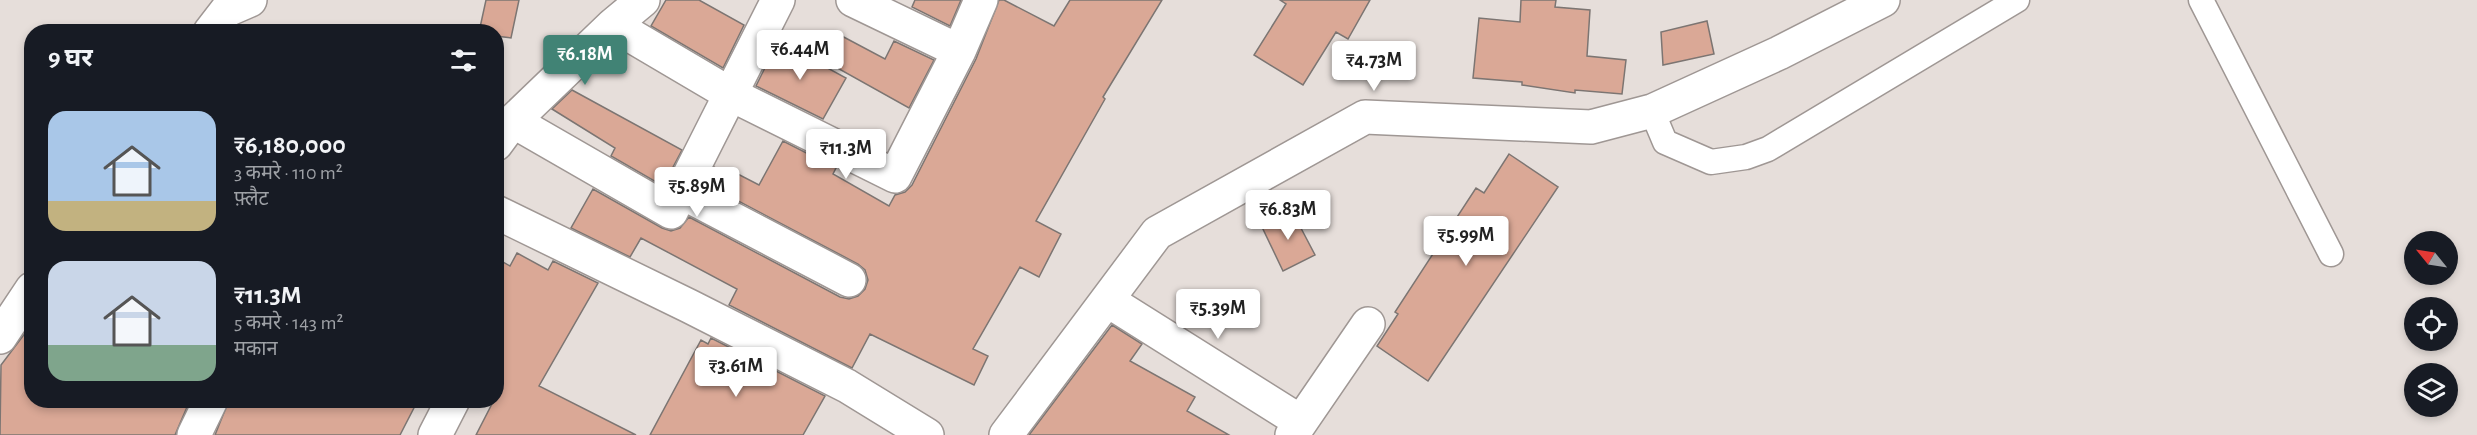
<!DOCTYPE html>
<html lang="hi">
<meta charset="utf-8">
<style>
:root{--surface:#171b24;--page:#242831;--text:#f1f3f6;--muted:#9ea1a6;--accent:#418375}
body{margin:0;font-family:"Alegreya Sans","Noto Sans Devanagari",sans-serif;background:var(--page);color:var(--text);height:100vh;display:flex;flex-direction:column;font-size:22px;white-space:nowrap}
*{box-sizing:border-box;margin:0}
p{font-size:20px;color:var(--muted)}
.icon{flex:none;width:33px;height:33px;fill:none;stroke:currentColor;stroke-width:2;stroke-linecap:round;stroke-linejoin:round}
.map{position:relative;flex:1;overflow:hidden}
.panel{position:absolute;left:24px;top:24px;width:480px;height:384px;display:flex;flex-direction:column;background:var(--surface);border-radius:24px;box-shadow:0 3px 9px #0003}
.panel>*{flex:none}
.needle{width:39px;rotate:300deg}
.fabs{position:absolute;left:2404px;top:231px;display:grid;gap:12px}
.fabs a{display:grid;place-items:center;width:54px;height:54px;border-radius:50%;background:var(--surface);box-shadow:0 3px 9px #0003;font-size:30px}
.price{position:absolute;translate:-50% -51px;padding:0 14px;border-radius:6px;background:#fff;color:#222;font-size:20px;line-height:39px;filter:drop-shadow(0 2px 3px #0008)}
.price::after{content:'';position:absolute;left:50%;top:36px;width:18px;height:14px;margin-left:-9px;background:inherit;clip-path:polygon(0 0,100% 0,50% 100%)}
.price.selected{background:var(--accent);color:#fff}
ul{padding:0;list-style:none}
li{display:flex;align-items:center;gap:18px;height:150px;padding:0 24px}
li span{display:grid;place-items:center;flex:none;width:168px;height:120px;border-radius:18px;color:#555}
li>.icon{margin-inline-start:auto}
span .icon{width:72px;height:72px;fill:#fffc;stroke-width:1}
li b{font-size:26px}
h2{display:flex;justify-content:space-between;align-items:center;height:72px;padding:0 24px;font-size:26px}
.map>svg:first-child{display:block}
.building{fill:#daa896;stroke:#7c7572;stroke-width:1.5}
.lines{fill:none;stroke-linecap:round;stroke-linejoin:round}
.service-casing{stroke:#9f9794;stroke-width:27}
.minor-casing{stroke:#9f9794;stroke-width:36}
.service{stroke:#fff;stroke-width:24}
.minor{stroke:#fff;stroke-width:33}
</style>
<div class="map">
<svg width="2477" height="435" viewBox="0 0 2477 435">
<rect width="100%" height="100%" fill="#e6deda"/>
<path class="building" d="M486 0H519L511 38 496 36V32H479Z
M666 0H699L744 25 723 68 651 26Z
M915 0H961L950 26 912 7Z
M999 0H1004L1054 26 1070 0H1162L1103 97 1105 99 1036 221 1061 234 1039 277 1020 267 973 349 988 356 974 385 870 334 852 368 729 305 737 289 641 238 630 257 571 228 593 189 662 228 671 231 680 228 689 217 840 297 849 299 858 296 865 289 868 280 865 270 858 264 706 184 714 167 732 177 734 172 759 185 783 141 836 168 833 174 889 206 895 195 905 192 912 185 976 59Z
M1280 0H1370L1348 39 1336 32 1303 85 1254 55 1286 4Z
M1521 0H1556L1555 7 1590 10 1587 56 1626 60 1622 94 1575 90V93L1522 85V82L1473 78 1479 18 1520 22Z
M1707 21 1714 54 1663 65 1661 32Z
M838 34 885 59 894 41 934 60 909 108 823 60Z
M778 41 846 78 823 119 756 86Z
M572 90 682 150 663 186 611 156 615 148 552 109Z
M1509 154 1558 187 1428 381 1377 346 1398 314 1395 312 1476 188 1484 193Z
M1292 211 1315 255 1283 271 1262 227Z
M517 253 548 270 553 261 598 283 539 386 636 435H476L494 400H496V258L510 266Z
M32 324V400H190L175 435H0L1 365Z
M1112 325 1142 344 1130 361 1195 397 1187 411 1229 435H1029Z
M711 338 825 396 803 435H650L701 340 708 344Z
M229 400H418L400 435H215Z"/>
<g class="lines">
<g class="service-casing">
<path id="service" d="M2201 0 2331 254
M1652 111 1665 142 1711 162 1746 157 1768 149 2017 0"/>
</g>
<g class="minor-casing">
<path id="minor" d="M853 0 959 51
M613 25 730 94 895 176 959 51 981 0
M210 32 227 10 250 0
M513 121 671 212 778 0
M496 144 513 121 613 25 643 0
M681 192 849 280
M496 212 689 306 847 386 927 435
M1107 300 1301 422
M0 337 32 289
M194 435 211 400
M435 435 453 400
M1006 435 1157 233 1365 117 1591 127 1652 111 1779 53 1883 0
M1292 435 1368 324"/>
</g>
<use href="#service" class="service"/>
<use href="#minor" class="minor"/>
</g>
</svg>
<div class="fabs">
<a><svg class="needle" viewBox="-14 -14 28 28"><path d="M0-13l5 13h-10z" fill="#e53935"/><path d="M0 13l5-13h-10z" fill="#9ea1a6"/></svg></a>
<a><svg class="icon" aria-label="locate" viewBox="0 0 24 24"><circle cx="12" cy="12" r="6"/><path d="M12 2v4M12 18v4M2 12h4M18 12h4"/></svg></a>
<a><svg class="icon" aria-label="layers" viewBox="0 0 24 24"><path d="M12 4l9 5-9 5-9-5zM3 14l9 5 9-5"/></svg></a>
</div>
<b class="price" style="left:800px;top:81px">₹6.44M</b>
<b class="price selected" style="left:585px;top:86px">₹6.18M</b>
<b class="price" style="left:1374px;top:92px">₹4.73M</b>
<b class="price" style="left:846px;top:180px">₹11.3M</b>
<b class="price" style="left:697px;top:218px">₹5.89M</b>
<b class="price" style="left:1288px;top:241px">₹6.83M</b>
<b class="price" style="left:1466px;top:267px">₹5.99M</b>
<b class="price" style="left:1218px;top:340px">₹5.39M</b>
<b class="price" style="left:736px;top:398px">₹3.61M</b>
<section class="panel">
<h2>9 घर<svg class="icon" aria-label="filters" viewBox="0 0 24 24"><path d="M4 7h16M4 17h16"/><circle cx="9" cy="7" r="2"/><circle cx="15" cy="17" r="2"/></svg></h2>
<ul>
<li><span style="background:linear-gradient(#a9c7e8 75%,#c2b280 0)"><svg class="icon" aria-label="home" viewBox="0 0 24 24"><path d="M3 11l9-7 9 7M6 9v11h12V9"/></svg></span><div><b>₹6,180,000</b><p>3 कमरे · 110 m²</p><p>फ़्लैट</p></div></li>
<li><span style="background:linear-gradient(#c9d6e8 70%,#7fa58c 0)"><svg class="icon" aria-label="home" viewBox="0 0 24 24"><path d="M3 11l9-7 9 7M6 9v11h12V9"/></svg></span><div><b>₹11.3M</b><p>5 कमरे · 143 m²</p><p>मकान</p></div></li>
</ul>
</section>
</div>
